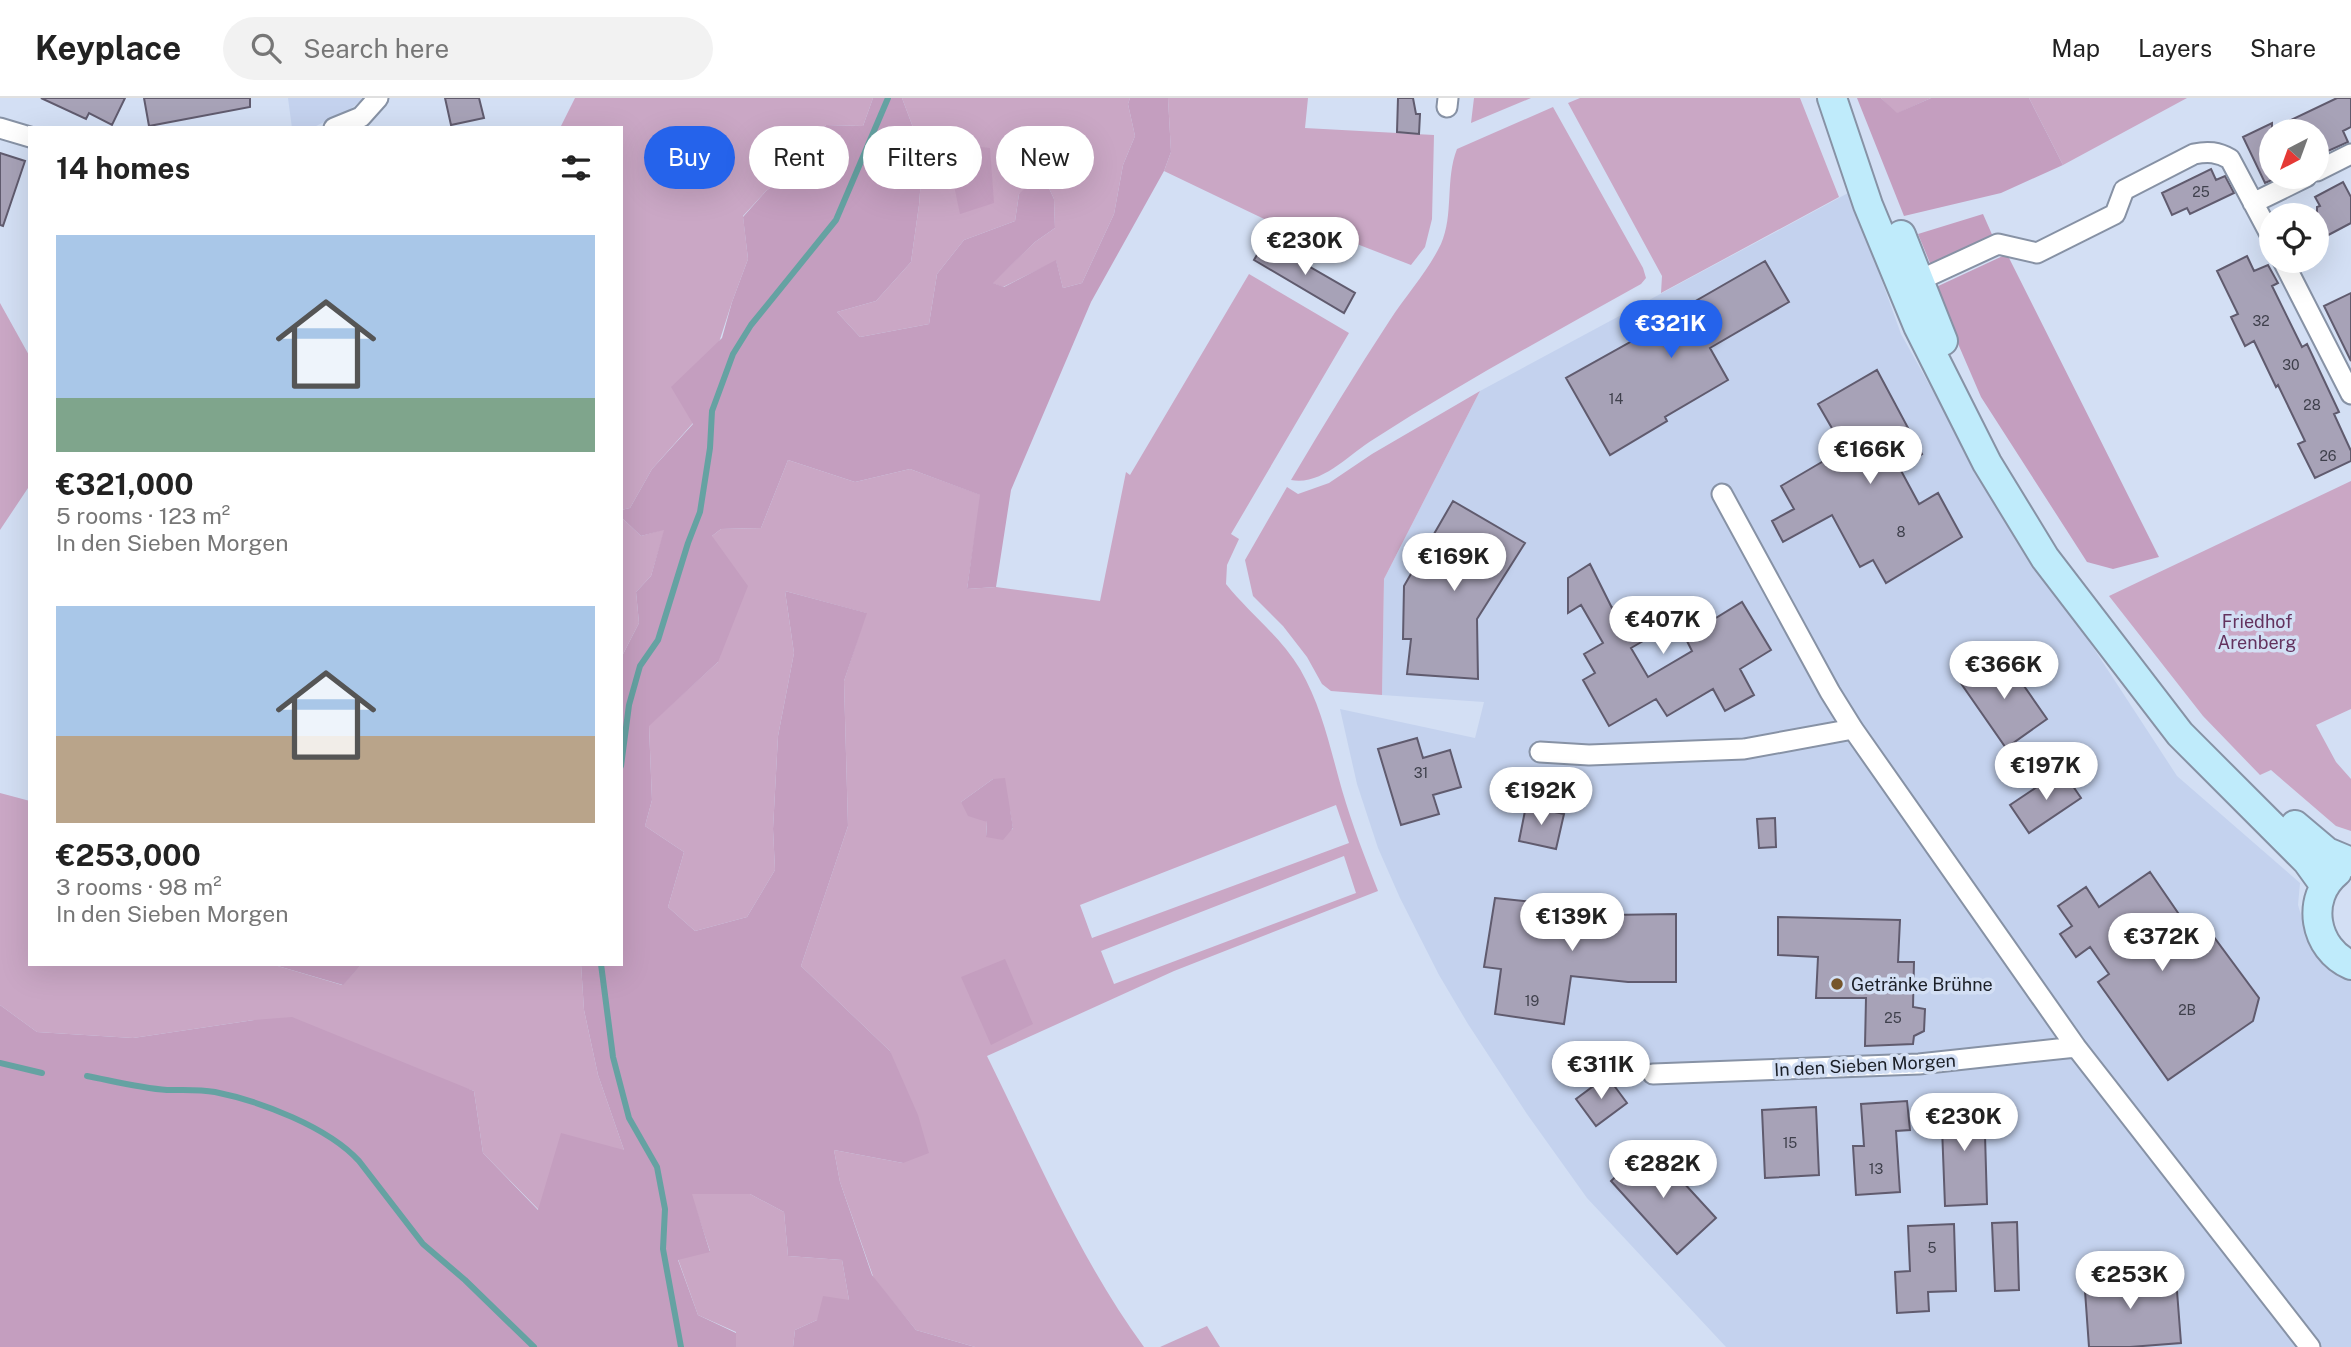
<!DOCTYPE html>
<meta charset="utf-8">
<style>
:root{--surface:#fff;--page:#f2f2f2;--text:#222;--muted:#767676;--line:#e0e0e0;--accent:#2563eb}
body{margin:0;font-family:"Public Sans",sans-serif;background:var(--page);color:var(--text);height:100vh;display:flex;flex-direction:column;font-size:26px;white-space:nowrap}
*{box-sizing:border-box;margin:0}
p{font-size:23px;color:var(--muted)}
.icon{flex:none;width:38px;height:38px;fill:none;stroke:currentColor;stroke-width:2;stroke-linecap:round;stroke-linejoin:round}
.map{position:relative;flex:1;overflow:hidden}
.panel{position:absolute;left:28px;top:28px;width:595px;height:840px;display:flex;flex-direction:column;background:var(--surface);border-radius:0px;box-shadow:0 7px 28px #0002}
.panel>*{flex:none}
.banner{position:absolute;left:644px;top:28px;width:665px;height:63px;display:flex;gap:14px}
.needle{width:46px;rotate:221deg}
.fabs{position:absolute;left:2259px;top:21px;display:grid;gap:14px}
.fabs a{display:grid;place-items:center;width:70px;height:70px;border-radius:50%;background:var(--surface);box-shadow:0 7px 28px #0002;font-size:35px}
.price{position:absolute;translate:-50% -60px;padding:0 16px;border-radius:24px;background:#fff;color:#222;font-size:23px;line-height:46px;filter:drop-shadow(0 2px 4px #0008)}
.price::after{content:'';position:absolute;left:50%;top:42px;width:21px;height:16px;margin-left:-10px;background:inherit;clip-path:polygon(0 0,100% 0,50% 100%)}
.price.current{background:var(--accent);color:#fff}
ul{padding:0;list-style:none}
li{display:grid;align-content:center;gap:14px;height:371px;padding:0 28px}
li span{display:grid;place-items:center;height:217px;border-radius:0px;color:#555}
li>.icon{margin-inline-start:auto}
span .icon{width:126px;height:126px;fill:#fffc;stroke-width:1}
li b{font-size:30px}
h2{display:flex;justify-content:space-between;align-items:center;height:84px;padding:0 28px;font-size:30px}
.chip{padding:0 24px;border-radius:32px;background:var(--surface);box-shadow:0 7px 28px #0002;font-size:24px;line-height:63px}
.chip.current{background:var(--accent);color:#fff}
header{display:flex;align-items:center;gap:42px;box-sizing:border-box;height:98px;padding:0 35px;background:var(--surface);border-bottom:2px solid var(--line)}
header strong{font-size:33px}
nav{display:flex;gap:38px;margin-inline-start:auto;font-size:24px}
.search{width:490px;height:63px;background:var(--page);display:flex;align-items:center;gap:18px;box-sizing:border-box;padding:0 24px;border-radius:38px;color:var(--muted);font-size:26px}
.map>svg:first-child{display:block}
.built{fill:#c4d2ee}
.green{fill:#caa7c5;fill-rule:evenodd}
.forest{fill:#c49ebf}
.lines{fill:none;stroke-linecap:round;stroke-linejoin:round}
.stream{stroke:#65a2a2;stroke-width:6}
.building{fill:#a7a2b7;stroke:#605b6e;stroke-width:2}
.minor-casing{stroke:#8792a5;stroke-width:23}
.secondary-casing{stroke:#8792a5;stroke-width:32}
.minor{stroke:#fff;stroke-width:19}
.secondary{stroke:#bfebfb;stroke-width:28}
.poi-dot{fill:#75552b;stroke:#d3dff4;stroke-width:2.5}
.labels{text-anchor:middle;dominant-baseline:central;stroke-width:7;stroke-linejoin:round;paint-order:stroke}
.number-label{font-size:14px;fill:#3f404c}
.park-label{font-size:18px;fill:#63325e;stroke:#d3dff4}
.poi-label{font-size:18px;fill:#1c2028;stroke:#d3dff4;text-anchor:start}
.street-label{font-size:18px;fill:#1c2028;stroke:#d3dff4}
</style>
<header>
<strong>Keyplace</strong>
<div class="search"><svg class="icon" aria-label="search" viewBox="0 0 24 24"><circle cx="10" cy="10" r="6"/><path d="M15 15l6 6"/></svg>Search here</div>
<nav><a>Map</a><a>Layers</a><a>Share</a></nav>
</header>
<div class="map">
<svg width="2351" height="1249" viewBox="0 0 2351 1249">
<rect width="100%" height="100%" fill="#d3dff4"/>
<path class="built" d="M288 0H364L349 12 312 30H292Z
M1850 94 1901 236 1974 367 2177 678 2300 785 2298 807 2305 830 2319 861 2351 874V1249H1726L1587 1100 1527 1016 1468 926 1439 877 1400 800 1378 750 1357 686 1340 611 1475 640 1484 604 1382 597 1384 481 1480 293Z"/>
<path class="green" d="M575 0H873L863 28 826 27 793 72 766 93 743 118 748 161 732 204 693 325 652 371 630 410 621 412V30H560Z
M902 0H1130L1128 6 1135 38 1123 67 1114 116 1082 185 1063 190 1056 163 1003 189 992 185 1035 144 1055 130 1054 101 1047 86 1019 96 1015 123 964 142 937 176 929 226 860 239 837 214 876 203 911 164 919 107 923 56Z
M1168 0H1308L1305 30 1434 37 1432 121 1425 149 1411 167 1344 141 1297 142 1289 133 1164 73 1171 54Z
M1474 0H1531L1471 25Z
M1580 0H1800L1839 99 1661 195 1662 178 1568 5Z
M1881 0H1931L1896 16Z
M2029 0H2187L2063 67Z
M1553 9 1643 170 1646 180 1641 186C1552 236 1461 285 1374 341 1349 356 1322 388 1291 382 1323 328 1356 274 1390 222 1407 196 1428 173 1441 146 1454 117 1445 81 1457 51Z
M1249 176 1349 235 1231 436 1239 441 1227 467 1226 486C1249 515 1280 538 1300 571 1322 609 1330 650 1342 692 1352 726 1365 760 1378 793L1174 873 987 958C1036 1057 1079 1160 1144 1249H975L916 1232 874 1181 840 1084 834 1052 903 1065 890 953 801 868 848 728 844 583 866 515 785 493 794 555 778 638 773 731 775 772 747 819 695 833 668 809 684 754 645 728 652 702 649 627 718 564 712 438 721 431 761 430 788 362 855 384 910 371 981 397 967 491 996 489 1100 503 1126 374 1130 377ZM993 681 1010 713 1013 731 986 738 987 724 961 704ZM1336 707 1349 745 1092 840 1080 807ZM1344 758 1356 795 1114 886 1101 853Z
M0 205 30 259V387L0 432Z
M1480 293 1384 481 1382 597 1331 593 1322 586 1307 559 1283 528 1253 498 1245 462 1287 389 1298 396 1329 385 1372 356Z
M2351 383V611L2316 627 2336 664 2351 681V733L2336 728 2271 672 2260 677 2203 618 2109 498Z
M621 419 641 438 665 431 651 478 636 494 639 525 621 560Z
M0 695 30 703V866H271L342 887 362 866H581L584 912 598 977 624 1052 539 1112 483 1055 474 993 254 922 133 940 37 934 0 907Z
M691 1096H750L784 1114 788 1158 842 1162 849 1202 817 1222 795 1232 793 1249H736V1234L698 1217 678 1161 710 1153Z
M1207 1228 1220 1249H1160Z"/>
<path class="forest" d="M873 0H902L923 56 919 107 911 164 876 203 837 214 860 239 929 226 937 176 964 142 1015 123 1019 96 1032 83 1047 86 1054 101 1055 130 1035 144 993 185 1004 189 1056 162 1063 190 1082 185 1114 116 1123 67 1135 38 1128 6 1130 0H1168L1171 54 1164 73 1091 204 1011 392 996 489 967 491 980 397 910 371 855 384 788 362 761 430 721 431 712 438 748 488 718 564 649 628 652 702 645 728 684 754 668 809 695 833 747 819 775 772 773 731 778 638 794 555 785 493 867 515 844 583 848 728 801 868 890 953 918 1017 929 1055 903 1065 834 1052 840 1084 872 1177 916 1232 975 1249H793L795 1232 817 1222 823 1198 849 1202 842 1162 788 1158 784 1114 750 1096H692L710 1154 678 1162 698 1217 736 1235V1249H0V907L37 934 133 940 254 922 292 919 474 993 483 1055 538 1112 561 1035 624 1052 598 977 584 912 581 866H621V560L639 525 636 494 651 478 664 432 641 438 621 419V412L630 410 652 371 693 326 671 289 722 240 732 204 748 161 743 119 766 93 793 72 826 27 863 28Z
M1857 0H1881L1897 15 1931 0H2029L2063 67 2001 95 1904 118Z
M963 47 990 50 994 105 960 116 950 69Z
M1983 116 1994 141 1939 165H1930L1918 136Z
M2007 156 2159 459 2113 471 2087 464 1981 299 1934 190Z
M1005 680 1013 730 1003 742 986 739 987 724 968 718 961 704 993 681Z
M1005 861 1033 926 991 947 961 879Z
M271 866H362L343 887Z"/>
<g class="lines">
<path class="stream" d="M621 668 629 607 640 568 658 542 688 445 700 414 710 350 712 313 733 256 751 227 836 122 888 0
M601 866 613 959 629 1020 657 1069 665 1111 663 1151 681 1249
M0 965 42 975
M87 978C113 983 140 990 167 992 183 992 199 991 215 994 260 1003 328 1029 359 1063L423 1146 465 1182 534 1249"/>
</g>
<path class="building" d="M41 0H125L112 27 89 15 86 21Z
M144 0H250V9L149 28Z
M445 0H479L484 20 451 27Z
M1398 0H1413L1416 16H1420L1419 36 1397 34Z
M2337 0H2351V29L2343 33 2348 44 2317 58V33H2272V82L2265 85 2243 39 2272 25V31Z
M0 55 25 63 3 128 0 127Z
M2211 71 2216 82 2225 78 2234 95 2190 116 2187 110 2172 117 2162 95Z
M2343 84 2351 99V125L2317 143V109L2320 108 2315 99Z
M1265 143 1355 195 1344 215 1254 162Z
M2247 158 2254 173 2268 167 2278 185 2272 188 2302 249 2307 246 2339 314 2334 316 2351 353V363L2315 380 2298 346 2305 343 2278 287 2276 289 2254 243 2245 248 2231 219 2238 216 2217 173Z
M1765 163 1789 204 1710 250 1728 282 1665 319 1667 323 1610 357 1566 280 1648 234 1647 231Z
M2351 195V263L2324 208Z
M1877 272 1922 356 1899 369 1919 406 1938 395 1962 439 1886 485 1873 462 1860 469 1832 417 1783 444 1772 423 1794 411 1781 388 1844 351 1818 306Z
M1453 403 1525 445 1477 521 1478 581 1407 576 1411 541H1403L1404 488Z
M1590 466 1612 510 1628 501 1650 539 1631 550 1648 579 1692 553 1685 539 1742 504 1771 552 1740 571 1754 597 1725 613 1713 591 1667 618 1656 601 1609 628 1583 582 1595 575 1584 556 1603 545 1581 507 1568 515V480Z
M2001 555 2047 621 2006 650 1960 584Z
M1417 640 1423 660 1450 652 1461 689 1433 697 1439 716 1401 727 1378 651Z
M2062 672 2081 700 2029 735 2010 707Z
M1526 708 1564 716 1556 751 1519 743Z
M1775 720 1776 749 1759 750 1757 721Z
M2150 774 2185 825 2205 827 2259 900 2253 923 2168 982 2098 884 2109 876 2090 849 2076 859 2060 836 2072 828 2058 808 2086 789 2099 809Z
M1495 800 1609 812V817L1676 816V884H1628L1571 878 1564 926 1495 916 1501 871 1484 869Z
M1778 819 1900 822 1898 864H1914L1913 909 1925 911 1924 933 1914 938 1913 946 1865 948 1866 900H1816L1818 859 1778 857Z
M1607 978 1627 1005 1596 1028 1576 1001Z
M1984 1002 1987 1106 1945 1108 1941 1003Z
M1907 1003 1910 1032 1896 1033 1900 1094 1856 1097 1853 1048H1864L1861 1006Z
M1816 1009 1819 1077 1765 1080 1762 1012Z
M1649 1047 1716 1120 1677 1156 1611 1083Z
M2017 1124 2019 1192 1995 1193 1992 1125Z
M1954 1126 1956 1193 1928 1194 1929 1213 1897 1215 1895 1174 1910 1173 1908 1128Z
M2156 1172 2158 1195 2177 1193 2181 1245 2130 1249H2089L2084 1179Z"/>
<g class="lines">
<g class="minor-casing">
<path id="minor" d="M1447 9 1448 0
M0 30 30 39
M334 30 361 19 378 0
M2317 73 2351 56
M2253 105 2306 79
M2283 163 2351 296
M1909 187 1998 146 2037 155 2115 116 2124 92 2194 56C2208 53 2218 54 2230 61L2272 140
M1722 396 1830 594 1853 631 2076 949 2310 1249
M1540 654 1589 657 1744 651 1853 631
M1653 976 1919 966 2076 949"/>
</g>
<g class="secondary-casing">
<path id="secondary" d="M1832 0 1868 107 1918 228 1987 365 2045 460 2180 636 2307 763 2325 788
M1901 137 1943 243
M2295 727 2327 754 2351 764
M2337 774C2305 800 2314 851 2351 867"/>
</g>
<use href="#minor" class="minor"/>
<use href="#secondary" class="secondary"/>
</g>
<circle class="poi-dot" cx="1837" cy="886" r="7"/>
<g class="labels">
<g class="number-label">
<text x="2201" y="94">25</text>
<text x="2261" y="223">32</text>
<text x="2291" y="267">30</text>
<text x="1616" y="301">14</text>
<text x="2312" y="307">28</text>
<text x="2328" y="358">26</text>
<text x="1901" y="434">8</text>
<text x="1421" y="675">31</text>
<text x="1532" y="903">19</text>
<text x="2187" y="912">2B</text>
<text x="1893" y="920">25</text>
<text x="1790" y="1045">15</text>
<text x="1876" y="1071">13</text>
<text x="1932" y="1150">5</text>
</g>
<g class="park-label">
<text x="2257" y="523">Friedhof<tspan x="2257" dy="21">Arenberg</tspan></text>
</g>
<g class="poi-label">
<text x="1851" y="886">Getränke Brühne</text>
</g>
<g class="street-label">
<text transform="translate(1865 967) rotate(-3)">In den Sieben Morgen</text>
</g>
</g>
</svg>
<div class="fabs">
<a><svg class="needle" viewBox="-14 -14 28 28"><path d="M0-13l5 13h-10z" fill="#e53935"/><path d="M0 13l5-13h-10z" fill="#767676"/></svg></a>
<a><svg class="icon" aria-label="locate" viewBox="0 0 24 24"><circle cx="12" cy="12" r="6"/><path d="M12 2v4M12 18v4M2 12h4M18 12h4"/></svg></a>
</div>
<b class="price" style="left:1305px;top:179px">€230K</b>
<b class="price current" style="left:1671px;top:262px">€321K</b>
<b class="price" style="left:1870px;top:388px">€166K</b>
<b class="price" style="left:1454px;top:495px">€169K</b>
<b class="price" style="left:1663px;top:558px">€407K</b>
<b class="price" style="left:2004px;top:603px">€366K</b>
<b class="price" style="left:2046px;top:704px">€197K</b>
<b class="price" style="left:1541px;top:729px">€192K</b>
<b class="price" style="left:1572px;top:855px">€139K</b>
<b class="price" style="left:2162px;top:875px">€372K</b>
<b class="price" style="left:1601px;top:1003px">€311K</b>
<b class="price" style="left:1964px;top:1055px">€230K</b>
<b class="price" style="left:1663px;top:1102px">€282K</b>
<b class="price" style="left:2130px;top:1213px">€253K</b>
<div class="banner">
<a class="chip current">Buy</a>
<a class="chip">Rent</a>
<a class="chip">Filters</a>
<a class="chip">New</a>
</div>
<section class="panel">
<h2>14 homes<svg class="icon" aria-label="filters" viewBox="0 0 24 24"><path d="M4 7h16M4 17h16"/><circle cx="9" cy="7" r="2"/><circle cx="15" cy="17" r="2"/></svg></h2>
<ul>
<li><span style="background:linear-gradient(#a9c7e8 75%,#7fa58c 0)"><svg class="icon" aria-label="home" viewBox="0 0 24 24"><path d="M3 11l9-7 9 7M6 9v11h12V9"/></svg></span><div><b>€321,000</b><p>5 rooms · 123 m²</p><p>In den Sieben Morgen</p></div></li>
<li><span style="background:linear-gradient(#a9c7e8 60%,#b9a48a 0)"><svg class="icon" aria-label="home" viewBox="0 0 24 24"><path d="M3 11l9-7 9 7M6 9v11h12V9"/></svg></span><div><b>€253,000</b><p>3 rooms · 98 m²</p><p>In den Sieben Morgen</p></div></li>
</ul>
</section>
</div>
